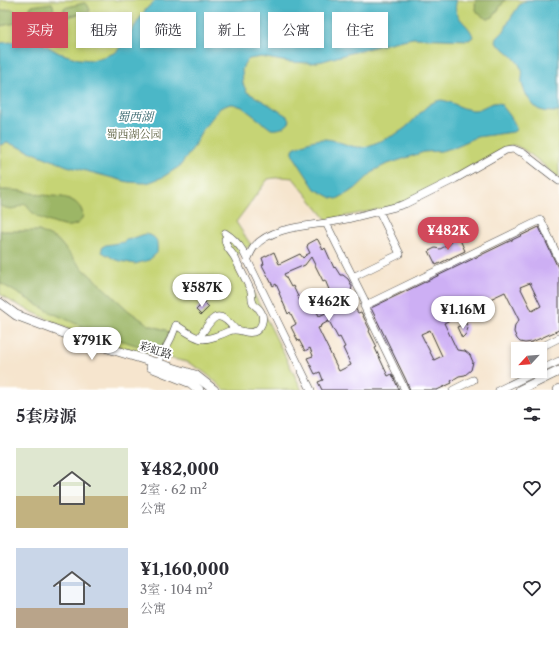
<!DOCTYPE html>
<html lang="zh">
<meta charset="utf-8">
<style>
:root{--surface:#fff;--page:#f2f2f3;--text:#2b2b33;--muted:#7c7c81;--accent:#d1495b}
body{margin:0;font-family:"Libre Caslon Text","Noto Serif SC",serif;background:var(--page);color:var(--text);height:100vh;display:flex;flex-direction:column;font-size:15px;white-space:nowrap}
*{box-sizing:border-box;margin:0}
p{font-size:13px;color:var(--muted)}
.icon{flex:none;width:22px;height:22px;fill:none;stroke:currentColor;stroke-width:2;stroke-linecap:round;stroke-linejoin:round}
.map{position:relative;height:390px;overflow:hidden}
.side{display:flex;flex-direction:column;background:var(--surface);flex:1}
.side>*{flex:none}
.guide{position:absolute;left:12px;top:12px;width:535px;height:36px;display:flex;gap:8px}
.needle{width:26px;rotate:244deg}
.buttons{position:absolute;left:511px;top:342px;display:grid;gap:8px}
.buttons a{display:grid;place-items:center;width:36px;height:36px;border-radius:0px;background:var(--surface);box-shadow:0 2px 6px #0003;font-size:20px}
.price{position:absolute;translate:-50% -34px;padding:0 9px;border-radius:14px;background:#fff;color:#222;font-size:13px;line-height:26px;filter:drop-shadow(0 1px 2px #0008)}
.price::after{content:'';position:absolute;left:50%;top:24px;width:12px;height:9px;margin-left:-6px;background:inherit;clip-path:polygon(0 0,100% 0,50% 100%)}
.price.on{background:var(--accent);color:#fff}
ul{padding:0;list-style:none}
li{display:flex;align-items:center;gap:12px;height:100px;padding:0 16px}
li span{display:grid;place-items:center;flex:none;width:112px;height:80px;border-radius:0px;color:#555}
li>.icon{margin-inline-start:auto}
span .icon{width:48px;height:48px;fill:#fffc;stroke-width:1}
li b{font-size:17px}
h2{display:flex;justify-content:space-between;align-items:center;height:48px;padding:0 16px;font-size:17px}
.tag{padding:0 14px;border-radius:0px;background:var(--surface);box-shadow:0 2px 6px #0003;font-size:14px;line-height:36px}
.tag.on{background:var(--accent);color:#fff}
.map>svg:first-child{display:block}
.green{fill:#c6d475;stroke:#717848}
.forest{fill:#9cb666;stroke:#5c6941}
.water{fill:#4bb7c7;stroke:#346a72}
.building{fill:#cdaff4;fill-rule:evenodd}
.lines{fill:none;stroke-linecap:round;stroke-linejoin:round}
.minor-casing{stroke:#3d3a37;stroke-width:8}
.major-casing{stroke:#3d3a37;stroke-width:10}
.minor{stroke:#fff;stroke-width:7}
.major{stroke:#fff;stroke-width:9}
.labels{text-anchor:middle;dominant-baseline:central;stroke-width:4;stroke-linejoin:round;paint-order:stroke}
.park-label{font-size:11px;fill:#585c3b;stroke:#fff}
.street-label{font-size:11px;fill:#1c1c1c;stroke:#fff}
.water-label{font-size:12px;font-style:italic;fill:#316269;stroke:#fff}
</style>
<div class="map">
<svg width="559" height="390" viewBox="0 0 559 390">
<rect width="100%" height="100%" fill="#fff"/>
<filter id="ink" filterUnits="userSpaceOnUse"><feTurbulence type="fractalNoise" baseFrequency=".025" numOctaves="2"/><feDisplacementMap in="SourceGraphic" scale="8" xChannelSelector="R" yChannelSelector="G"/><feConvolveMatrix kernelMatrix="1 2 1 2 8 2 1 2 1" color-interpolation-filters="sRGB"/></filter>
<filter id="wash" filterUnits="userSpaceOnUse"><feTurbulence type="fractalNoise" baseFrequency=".012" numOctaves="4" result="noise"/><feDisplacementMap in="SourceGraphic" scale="16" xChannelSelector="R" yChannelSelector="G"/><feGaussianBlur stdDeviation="0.9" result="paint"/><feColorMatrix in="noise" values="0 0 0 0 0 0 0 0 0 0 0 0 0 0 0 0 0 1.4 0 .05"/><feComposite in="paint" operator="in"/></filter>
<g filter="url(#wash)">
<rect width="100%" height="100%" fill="#f6e5ce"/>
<path class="green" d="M0 0H559V179C549 170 524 146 512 145L407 201 394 206 327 220 293 178 282 177 268 179 236 222 251 245 235 256 302 390H224C213 379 202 369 187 362L127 349 78 334 12 302 0 294Z"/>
<path class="forest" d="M476 0H505L493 17 488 19C479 16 473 10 476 0Z
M52 3 53 5 54 14 33 19 32 18 30 8 31 6Z
M84 3 87 4 90 10 89 12 66 17 65 16 64 9V8Z
M12 9 15 11 16 23 0 26V11Z
M0 190C9 190 19 190 28 192 33 193 38 195 43 195 55 197 64 195 75 202 90 214 81 228 64 226 57 225 45 220 38 217 36 215 32 213 31 211 28 209 29 206 26 204 22 204 20 206 17 208 11 210 6 208 0 206Z
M0 231H39L58 240 80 266 129 311 149 325 166 330 169 334 161 350 148 349 92 331 48 311 0 283Z"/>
<path class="water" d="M156 0H457C450 18 470 23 473 37L469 40 413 38 398 41 357 51 323 61 311 63 288 62 261 57 249 59 244 64 242 70 243 84 247 92 268 104 287 116 290 120 289 123C284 128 278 130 271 129L242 107 233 104H230L220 108 203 129 193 148 180 166 163 177 150 182 144 183 128 182 67 166 11 144 7 143 0 145V43L35 40 45 45 59 53 79 59 93 60 109 55 116 52 123 44 146 9Z
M527 0H559V112C553 112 546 112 540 110 533 108 523 91 522 83 521 78 524 73 521 68 516 58 506 50 497 44L496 42 497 38 504 31 510 19 520 4Z
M441 100C452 101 462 110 474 110 483 110 492 99 501 104 506 111 516 121 516 130L513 132 477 137 452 148 441 151 424 152 385 165 375 170 355 189 337 199 332 198 315 189 293 155V150L294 148C305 142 320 137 332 140 345 143 355 150 368 146 380 141 395 136 405 128 417 119 425 102 441 100Z
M145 234C157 236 158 241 157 253L149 260 135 264 116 260 102 252V247L106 245 124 242 126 240 131 239Z"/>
<g id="blocks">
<path class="building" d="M539 227 559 270V330L532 342 525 343 520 342 517 339 514 332 515 325 519 320 505 292 486 301 485 305 483 309 480 301 466 308 470 316 456 311 458 316 444 323 457 350 465 351 470 355 473 362 471 370 465 375 459 376 451 381 452 383 437 390H410L406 380 371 308ZM530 283 541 306 532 311 520 287ZM430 330 442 356 434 360 421 334Z
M458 235 465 251 436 265 429 251 435 248 440 249 450 244 452 238Z
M317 239 318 240 323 250 325 248 334 268 335 267 340 275H343L348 279 352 286 351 292 350 294 354 302 352 303 358 313 361 312 370 330 369 331 377 347 375 348 388 376 392 374 399 390H322L318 382 323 380 320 372 315 374 307 358 313 356 310 348 305 351 299 340 298 341 291 327 296 324 290 312 288 314 279 293H280L276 284 273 286 262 265 264 264 262 258 274 252 279 264 300 254 303 258 306 255 310 253 307 247 308 244ZM311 257 323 281 325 280 330 292 326 294 325 297 326 300 323 302 328 312 319 316 312 301 302 305 293 286 291 287 284 274 305 265ZM329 321 338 338 340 337 345 347 343 348 351 365 339 371 318 328 321 327 320 326Z
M204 302 209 307 201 315 196 310Z
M466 323 468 328 467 331 465 335 462 338 457 327Z"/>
</g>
</g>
<g filter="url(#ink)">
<use href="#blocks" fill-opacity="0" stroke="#3d3a37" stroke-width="1"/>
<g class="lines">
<g class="minor-casing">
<path id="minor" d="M326 223 347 219 395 207 405 204 455 179 506 150 513 149 523 153 559 181
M225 233C233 238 238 243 243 251L311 390
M247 261C249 256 251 251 254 247 269 228 305 226 326 223L367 305
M353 277 400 254 379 211
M199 338C212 319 216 306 235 329
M537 349 559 338
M158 363 171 338 176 325C182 329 196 339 203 339 210 339 223 334 229 331 239 327 248 336 256 331 263 326 265 316 259 309 257 307 254 306 253 303 251 299 252 295 251 291 246 280 240 269 235 258 231 251 225 247 225 239L228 235
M540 370 559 361
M405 390 364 306 541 220 559 259
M453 390 473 380
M499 390 538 371"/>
</g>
<g class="major-casing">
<path id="major" d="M0 303 16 315 85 341 195 375 214 390
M151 367 191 383 199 390
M520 390 559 371
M558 390 559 389"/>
</g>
<use href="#minor" class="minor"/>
<use href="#major" class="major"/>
</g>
</g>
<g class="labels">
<g class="park-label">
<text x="134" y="134">蜀西湖公园</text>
</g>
<g class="street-label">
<text transform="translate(156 350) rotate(17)">彩虹路</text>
</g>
<g class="water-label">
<text x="135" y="116">蜀西湖</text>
</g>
</g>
</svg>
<div class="buttons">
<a><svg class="needle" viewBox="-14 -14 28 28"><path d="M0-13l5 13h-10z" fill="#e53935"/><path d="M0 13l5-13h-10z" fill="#7c7c81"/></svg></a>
</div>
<b class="price on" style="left:448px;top:251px">¥482K</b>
<b class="price" style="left:202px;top:308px">¥587K</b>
<b class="price" style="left:329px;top:322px">¥462K</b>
<b class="price" style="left:463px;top:330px">¥1.16M</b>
<b class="price" style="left:92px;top:361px">¥791K</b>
<div class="guide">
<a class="tag on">买房</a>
<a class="tag">租房</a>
<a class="tag">筛选</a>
<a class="tag">新上</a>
<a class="tag">公寓</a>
<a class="tag">住宅</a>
</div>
</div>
<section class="side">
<h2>5套房源<svg class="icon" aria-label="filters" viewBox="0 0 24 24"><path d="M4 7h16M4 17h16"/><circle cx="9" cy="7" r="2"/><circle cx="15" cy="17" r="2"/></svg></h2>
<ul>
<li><span style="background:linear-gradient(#dfe7d0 60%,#c2b280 0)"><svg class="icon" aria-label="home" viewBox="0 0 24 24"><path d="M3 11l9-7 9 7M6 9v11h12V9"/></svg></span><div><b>¥482,000</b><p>2室 · 62 m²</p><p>公寓</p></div><svg class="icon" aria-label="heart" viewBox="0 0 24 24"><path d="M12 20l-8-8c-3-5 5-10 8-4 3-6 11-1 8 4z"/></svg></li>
<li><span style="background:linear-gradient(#c9d6e8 75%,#b9a48a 0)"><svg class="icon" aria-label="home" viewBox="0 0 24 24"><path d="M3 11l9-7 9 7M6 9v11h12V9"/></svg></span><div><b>¥1,160,000</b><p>3室 · 104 m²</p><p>公寓</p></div><svg class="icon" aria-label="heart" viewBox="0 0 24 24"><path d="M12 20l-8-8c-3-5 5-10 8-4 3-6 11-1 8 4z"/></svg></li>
</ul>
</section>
